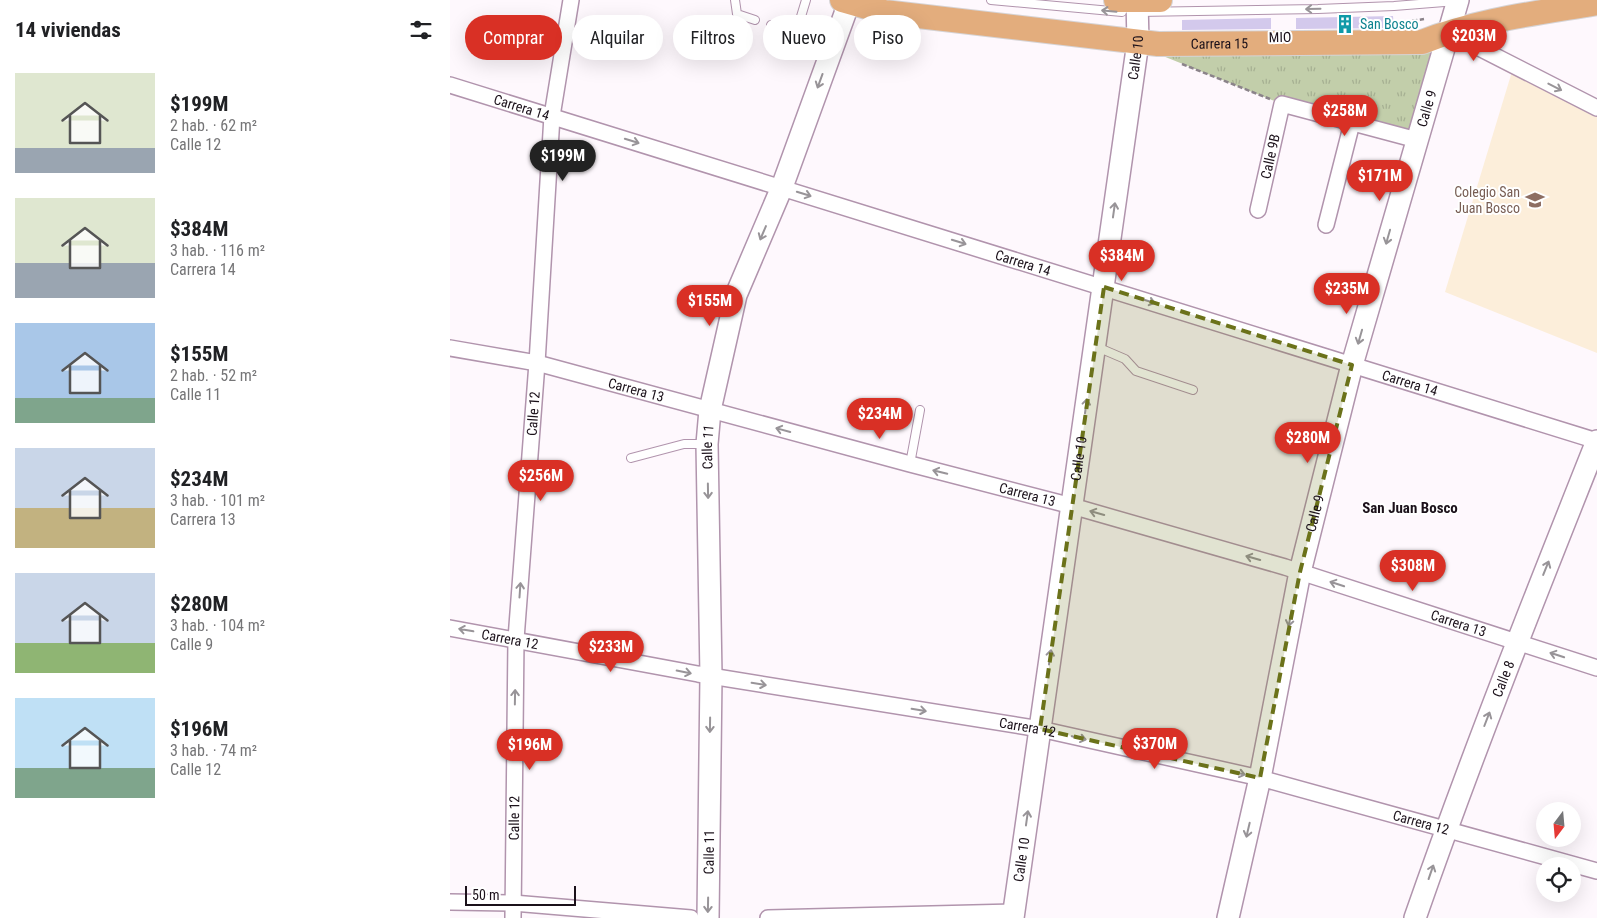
<!DOCTYPE html>
<html lang="es">
<meta charset="utf-8">
<style>
:root{--surface:#fff;--page:#f6f6f6;--text:#202124;--muted:#757577;--accent:#d93025}
body{margin:0;font-family:"Roboto Condensed",sans-serif;background:var(--page);color:var(--text);height:100vh;display:flex;flex-direction:column;font-size:19px;white-space:nowrap}
*{box-sizing:border-box;margin:0}
p{font-size:16px;color:var(--muted)}
.icon{flex:none;width:28px;height:28px;fill:none;stroke:currentColor;stroke-width:2;stroke-linecap:round;stroke-linejoin:round}
.map{position:relative;flex:1;overflow:hidden}
.drawer{display:flex;flex-direction:column;background:var(--surface);width:450px}
.drawer>*{flex:none}
.hud{position:absolute;left:15px;top:15px;width:475px;height:45px;display:flex;gap:10px}
.needle{width:32px;rotate:196deg}
.controls{position:absolute;left:1086px;top:802px;display:grid;gap:10px}
.controls a{display:grid;place-items:center;width:45px;height:45px;border-radius:50%;background:var(--surface);box-shadow:0 5px 20px #0002;font-size:25px}
.scale{position:absolute;left:15px;bottom:12px;width:111px;box-sizing:border-box;padding-left:5px;border:2px solid #1b111a;border-top:0;font-size:14px;line-height:18px;white-space:nowrap;color:#1b111a;-webkit-text-stroke:4px #fff;paint-order:stroke}
.price{position:absolute;translate:-50% -42px;padding:0 11px;border-radius:18px;background:var(--accent);color:#fff;font-size:16px;line-height:32px;filter:drop-shadow(0 1px 2px #0008)}
.price::after{content:'';position:absolute;left:50%;top:30px;width:15px;height:11px;margin-left:-8px;background:inherit;clip-path:polygon(0 0,100% 0,50% 100%)}
.price.active{background:#222;color:#fff}
ul{padding:0;list-style:none}
li{display:flex;align-items:center;gap:15px;height:125px;padding:0 15px}
li span{display:grid;place-items:center;flex:none;width:140px;height:100px;border-radius:0px;color:#555}
li>.icon{margin-inline-start:auto}
span .icon{width:60px;height:60px;fill:#fffc;stroke-width:1}
li b{font-size:21px}
h2{display:flex;justify-content:space-between;align-items:center;height:60px;padding:0 15px;font-size:21px}
.pill{padding:0 18px;border-radius:22px;background:var(--surface);box-shadow:0 5px 20px #0002;font-size:18px;line-height:45px}
.pill.active{background:var(--accent);color:#fff}
main{display:flex;flex:1;min-height:0}
.map>svg:first-child{display:block}
.education{fill:#fceeda}
.park{fill:url(#park-tufts)}
.building{fill:#d3c9ec}
.lines{fill:none;stroke-linecap:round;stroke-linejoin:round}
.lane-casing{stroke:#b194ad;stroke-width:10}
.street-casing{stroke:#b194ad;stroke-width:18}
.secondary-casing{stroke:#b194ad;stroke-width:24}
.primary-casing{stroke:#d6d4d6;stroke-width:26}
.path{stroke:#8b838a;stroke-width:2.5;stroke-dasharray:5 2.5;stroke-linecap:butt}
.lane{stroke:#fff;stroke-width:8}
.street{stroke:#fff;stroke-width:15}
.secondary{stroke:#fff;stroke-width:21}
.primary{stroke:#e3ad7d;stroke-width:24}
.oneway{stroke:#989498}
.marked{fill:#6b721a;fill-opacity:0.2;stroke:#6b721a;stroke-width:4;stroke-dasharray:10 6;stroke-linejoin:round}
.labels{text-anchor:middle;dominant-baseline:central;stroke-width:4;stroke-linejoin:round;paint-order:stroke}
.culture-label{font-size:14px;fill:#0d838f;stroke:#fff;text-anchor:start}
.street-label{font-size:14px;fill:#1b111a;stroke:#fff}
.education-label{font-size:14px;fill:#785e54;stroke:#fff;text-anchor:end}
.neighbourhood-label{font-size:15px;font-weight:bold;fill:#1b111a;stroke:#fff}
</style>
<main>
<section class="drawer">
<h2>14 viviendas<svg class="icon" aria-label="filters" viewBox="0 0 24 24"><path d="M4 7h16M4 17h16"/><circle cx="9" cy="7" r="2"/><circle cx="15" cy="17" r="2"/></svg></h2>
<ul>
<li><span style="background:linear-gradient(#dfe7d0 75%,#9aa5b1 0)"><svg class="icon" aria-label="home" viewBox="0 0 24 24"><path d="M3 11l9-7 9 7M6 9v11h12V9"/></svg></span><div><b>$199M</b><p>2 hab. · 62 m²</p><p>Calle 12</p></div></li>
<li><span style="background:linear-gradient(#dfe7d0 65%,#9aa5b1 0)"><svg class="icon" aria-label="home" viewBox="0 0 24 24"><path d="M3 11l9-7 9 7M6 9v11h12V9"/></svg></span><div><b>$384M</b><p>3 hab. · 116 m²</p><p>Carrera 14</p></div></li>
<li><span style="background:linear-gradient(#a9c7e8 75%,#7fa58c 0)"><svg class="icon" aria-label="home" viewBox="0 0 24 24"><path d="M3 11l9-7 9 7M6 9v11h12V9"/></svg></span><div><b>$155M</b><p>2 hab. · 52 m²</p><p>Calle 11</p></div></li>
<li><span style="background:linear-gradient(#c9d6e8 60%,#c2b280 0)"><svg class="icon" aria-label="home" viewBox="0 0 24 24"><path d="M3 11l9-7 9 7M6 9v11h12V9"/></svg></span><div><b>$234M</b><p>3 hab. · 101 m²</p><p>Carrera 13</p></div></li>
<li><span style="background:linear-gradient(#c9d6e8 70%,#8fb573 0)"><svg class="icon" aria-label="home" viewBox="0 0 24 24"><path d="M3 11l9-7 9 7M6 9v11h12V9"/></svg></span><div><b>$280M</b><p>3 hab. · 104 m²</p><p>Calle 9</p></div></li>
<li><span style="background:linear-gradient(#bfe0f5 70%,#7fa58c 0)"><svg class="icon" aria-label="home" viewBox="0 0 24 24"><path d="M3 11l9-7 9 7M6 9v11h12V9"/></svg></span><div><b>$196M</b><p>3 hab. · 74 m²</p><p>Calle 12</p></div></li>
</ul>
</section>
<div class="map">
<svg width="1147" height="918" viewBox="0 0 1147 918">
<defs>
<pattern id="park-tufts" width="24" height="20" patternUnits="userSpaceOnUse" patternTransform="scale(1.25)"><rect width="24" height="20" fill="#c2ceaa"/><path d="M3 7l-1-3M5 7V3M7 7l1-3M15 17l-1-3M17 17v-4M19 17l1-3" fill="none" stroke="#a6b092"/></pattern>
</defs>
<rect width="100%" height="100%" fill="#fef8fd"/>
<path class="education" d="M1064 65 1147 108V353L995 292Z"/>
<path class="park" d="M998 32 967 140 832 104 708 54Z"/>
<path class="building" d="M943 16 944 28 846 29V18Z
M821 18V29L732 30V20Z"/>
<g class="lines">
<g class="lane-casing">
<path id="lane" d="M285 0 287 14 305 20
M356 0 346 33 381 44
M541 0 672 12
M688 12 868 9 944 6 1007 1
M321 25 346 33
M647 347 675 359 686 371 743 390
M181 458 234 444H255
M460 464 470 410"/>
</g>
<g class="street-casing">
<g id="street">
<path d="M998 32 1147 108"/>
<path id="s1" d="M0 85 1147 441"/>
<path id="s2" d="M808 210 832 104 967 140"/>
<path d="M876 225 902 123"/>
<path id="s3" d="M0 348 87 363 460 464 622 506 835 567 1147 668"/>
<path id="s4" d="M0 628 248 674 590 729 810 778 1147 871"/>
<path d="M0 902 63 903 241 918"/>
<path id="s5" d="M63 918 66 639 87 363 102 116 121 0"/>
<path d="M318 918 564 912"/>
</g>
</g>
<g class="secondary-casing">
<g id="secondary">
<path id="s6" d="M258 918 261 676 257 444 260 410 286 295 332 187 400 0"/>
<path id="s7" d="M563 918 688 42 687 0"/>
<path id="s8" d="M778 918 810 778 850 572 902 365 1008 0"/>
<path id="s9" d="M965 918C1021 757 1084 599 1147 441"/>
</g>
</g>
<g class="primary-casing">
<g id="primary">
<path id="s10" d="M392 0 434 12 708 44 972 42C1028 20 1088 13 1147 3"/>
<path d="M666 0H710"/>
</g>
</g>
<path class="path" d="M955 22 974 19
M732 64 820 99"/>
<use href="#lane" class="lane"/>
<use href="#street" class="street"/>
<use href="#secondary" class="secondary"/>
<use href="#primary" class="primary"/>
</g>
<defs><path id="oneway-shaft" d="M-6 0H5M1.5-3L5.5 0L1.5 3" fill="none" stroke-width="1.6" stroke-linecap="round" stroke-linejoin="round" transform="scale(1.25)"/></defs>
<g class="oneway">
<use href="#oneway-shaft" transform="translate(863 9) rotate(179)"/>
<use href="#oneway-shaft" transform="translate(659 11) rotate(-175)"/>
<use href="#oneway-shaft" transform="translate(370 81) rotate(110)"/>
<use href="#oneway-shaft" transform="translate(1105 87) rotate(27)"/>
<use href="#oneway-shaft" transform="translate(182 141) rotate(17)"/>
<use href="#oneway-shaft" transform="translate(354 194) rotate(17)"/>
<use href="#oneway-shaft" transform="translate(664 210) rotate(-82)"/>
<use href="#oneway-shaft" transform="translate(313 233) rotate(113)"/>
<use href="#oneway-shaft" transform="translate(938 237) rotate(106)"/>
<use href="#oneway-shaft" transform="translate(509 242) rotate(17)"/>
<use href="#oneway-shaft" transform="translate(698 301) rotate(17)"/>
<use href="#oneway-shaft" transform="translate(910 337) rotate(106)"/>
<use href="#oneway-shaft" transform="translate(636 406) rotate(-82)"/>
<use href="#oneway-shaft" transform="translate(333 430) rotate(-165)"/>
<use href="#oneway-shaft" transform="translate(490 472) rotate(-166)"/>
<use href="#oneway-shaft" transform="translate(258 491) rotate(89)"/>
<use href="#oneway-shaft" transform="translate(647 513) rotate(-164)"/>
<use href="#oneway-shaft" transform="translate(803 558) rotate(-164)"/>
<use href="#oneway-shaft" transform="translate(1096 568) rotate(-68)"/>
<use href="#oneway-shaft" transform="translate(887 584) rotate(-162)"/>
<use href="#oneway-shaft" transform="translate(70 590) rotate(-86)"/>
<use href="#oneway-shaft" transform="translate(840 619) rotate(101)"/>
<use href="#oneway-shaft" transform="translate(16 630) rotate(-170)"/>
<use href="#oneway-shaft" transform="translate(1107 655) rotate(-162)"/>
<use href="#oneway-shaft" transform="translate(600 657) rotate(-82)"/>
<use href="#oneway-shaft" transform="translate(234 672) rotate(11)"/>
<use href="#oneway-shaft" transform="translate(309 684) rotate(9)"/>
<use href="#oneway-shaft" transform="translate(65 697) rotate(-89)"/>
<use href="#oneway-shaft" transform="translate(469 710) rotate(9)"/>
<use href="#oneway-shaft" transform="translate(1037 719) rotate(-69)"/>
<use href="#oneway-shaft" transform="translate(260 725) rotate(91)"/>
<use href="#oneway-shaft" transform="translate(629 738) rotate(13)"/>
<use href="#oneway-shaft" transform="translate(788 773) rotate(13)"/>
<use href="#oneway-shaft" transform="translate(577 818) rotate(-82)"/>
<use href="#oneway-shaft" transform="translate(798 830) rotate(103)"/>
<use href="#oneway-shaft" transform="translate(981 872) rotate(-71)"/>
<use href="#oneway-shaft" transform="translate(258 905) rotate(91)"/>
</g>
<path class="marked" d="M654 287 902 365 850 572 810 778 590 729Z"/>
<defs>
<g id="building-bare" transform="scale(1.5)"><path d="M-4-6H4V6H1V3H-1V6H-4ZM-2.5-4.3h1.7v1.8h-1.7ZM.8-4.3h1.7v1.8H.8ZM-2.5-1h1.7V.8h-1.7ZM.8-1h1.7V.8H.8Z" fill="#0f9aa8" stroke="#fff" stroke-width="2.5" paint-order="stroke"/></g>
<g id="school-bare" transform="scale(1.5)"><path d="M0-5L7-2L0 1L-7-2ZM-4 1L0 2.5L4 1V4Q0 6-4 4Z" fill="#8d6e63" stroke="#fff" stroke-width="2.5" paint-order="stroke"/></g>
</defs>
<g fill-rule="evenodd">
<use href="#building-bare" x="895" y="24"/>
<use href="#school-bare" x="1085" y="200"/>
</g>
<g class="labels">
<g class="culture-label">
<text x="910" y="24">San Bosco</text>
</g>
<g class="street-label">
<text transform="translate(830 37) rotate(-1)">MIO</text>
<text stroke="none"><textPath href="#s10" startOffset="381">Carrera 15</textPath></text>
<text stroke="none"><textPath href="#s7" startOffset="869">Calle 10</textPath></text>
<text stroke="none"><textPath href="#s1" startOffset="75">Carrera 14</textPath></text>
<text stroke="none"><textPath href="#s8" startOffset="834">Calle 9</textPath></text>
<text stroke="none"><textPath href="#s2" startOffset="55">Calle 9B</textPath></text>
<text stroke="none"><textPath href="#s1" startOffset="600">Carrera 14</textPath></text>
<text stroke="none"><textPath href="#s1" startOffset="1005">Carrera 14</textPath></text>
<text stroke="none"><textPath href="#s3" startOffset="191">Carrera 13</textPath></text>
<text stroke="none"><textPath href="#s5" startOffset="505">Calle 12</textPath></text>
<text stroke="none"><textPath href="#s6" startOffset="471">Calle 11</textPath></text>
<text stroke="none"><textPath href="#s7" startOffset="464">Calle 10</textPath></text>
<text stroke="none"><textPath href="#s3" startOffset="596">Carrera 13</textPath></text>
<text stroke="none"><textPath href="#s8" startOffset="414">Calle 9</textPath></text>
<text stroke="none"><textPath href="#s3" startOffset="1046">Carrera 13</textPath></text>
<text stroke="none"><textPath href="#s4" startOffset="61">Carrera 12</textPath></text>
<text stroke="none"><textPath href="#s9" startOffset="255">Calle 8</textPath></text>
<text stroke="none"><textPath href="#s4" startOffset="586">Carrera 12</textPath></text>
<text stroke="none"><textPath href="#s5" startOffset="100">Calle 12</textPath></text>
<text stroke="none"><textPath href="#s4" startOffset="991">Carrera 12</textPath></text>
<text stroke="none"><textPath href="#s6" startOffset="66">Calle 11</textPath></text>
<text stroke="none"><textPath href="#s7" startOffset="59">Calle 10</textPath></text>
</g>
<g class="education-label">
<text x="1070" y="192">Colegio San<tspan x="1070" dy="16">Juan Bosco</tspan></text>
</g>
<g class="neighbourhood-label">
<text x="960" y="508">San Juan Bosco</text>
</g>
</g>
</svg>
<div class="controls">
<a><svg class="needle" viewBox="-14 -14 28 28"><path d="M0-13l5 13h-10z" fill="#e53935"/><path d="M0 13l5-13h-10z" fill="#757577"/></svg></a>
<a><svg class="icon" aria-label="locate" viewBox="0 0 24 24"><circle cx="12" cy="12" r="6"/><path d="M12 2v4M12 18v4M2 12h4M18 12h4"/></svg></a>
</div>
<div class="scale">50 m</div>
<b class="price" style="left:1024px;top:62px">$203M</b>
<b class="price" style="left:895px;top:137px">$258M</b>
<b class="price active" style="left:113px;top:182px">$199M</b>
<b class="price" style="left:930px;top:202px">$171M</b>
<b class="price" style="left:672px;top:282px">$384M</b>
<b class="price" style="left:897px;top:315px">$235M</b>
<b class="price" style="left:260px;top:327px">$155M</b>
<b class="price" style="left:430px;top:440px">$234M</b>
<b class="price" style="left:858px;top:464px">$280M</b>
<b class="price" style="left:91px;top:502px">$256M</b>
<b class="price" style="left:963px;top:592px">$308M</b>
<b class="price" style="left:161px;top:673px">$233M</b>
<b class="price" style="left:705px;top:770px">$370M</b>
<b class="price" style="left:80px;top:771px">$196M</b>
<div class="hud">
<a class="pill active">Comprar</a>
<a class="pill">Alquilar</a>
<a class="pill">Filtros</a>
<a class="pill">Nuevo</a>
<a class="pill">Piso</a>
</div>
</div>
</main>
